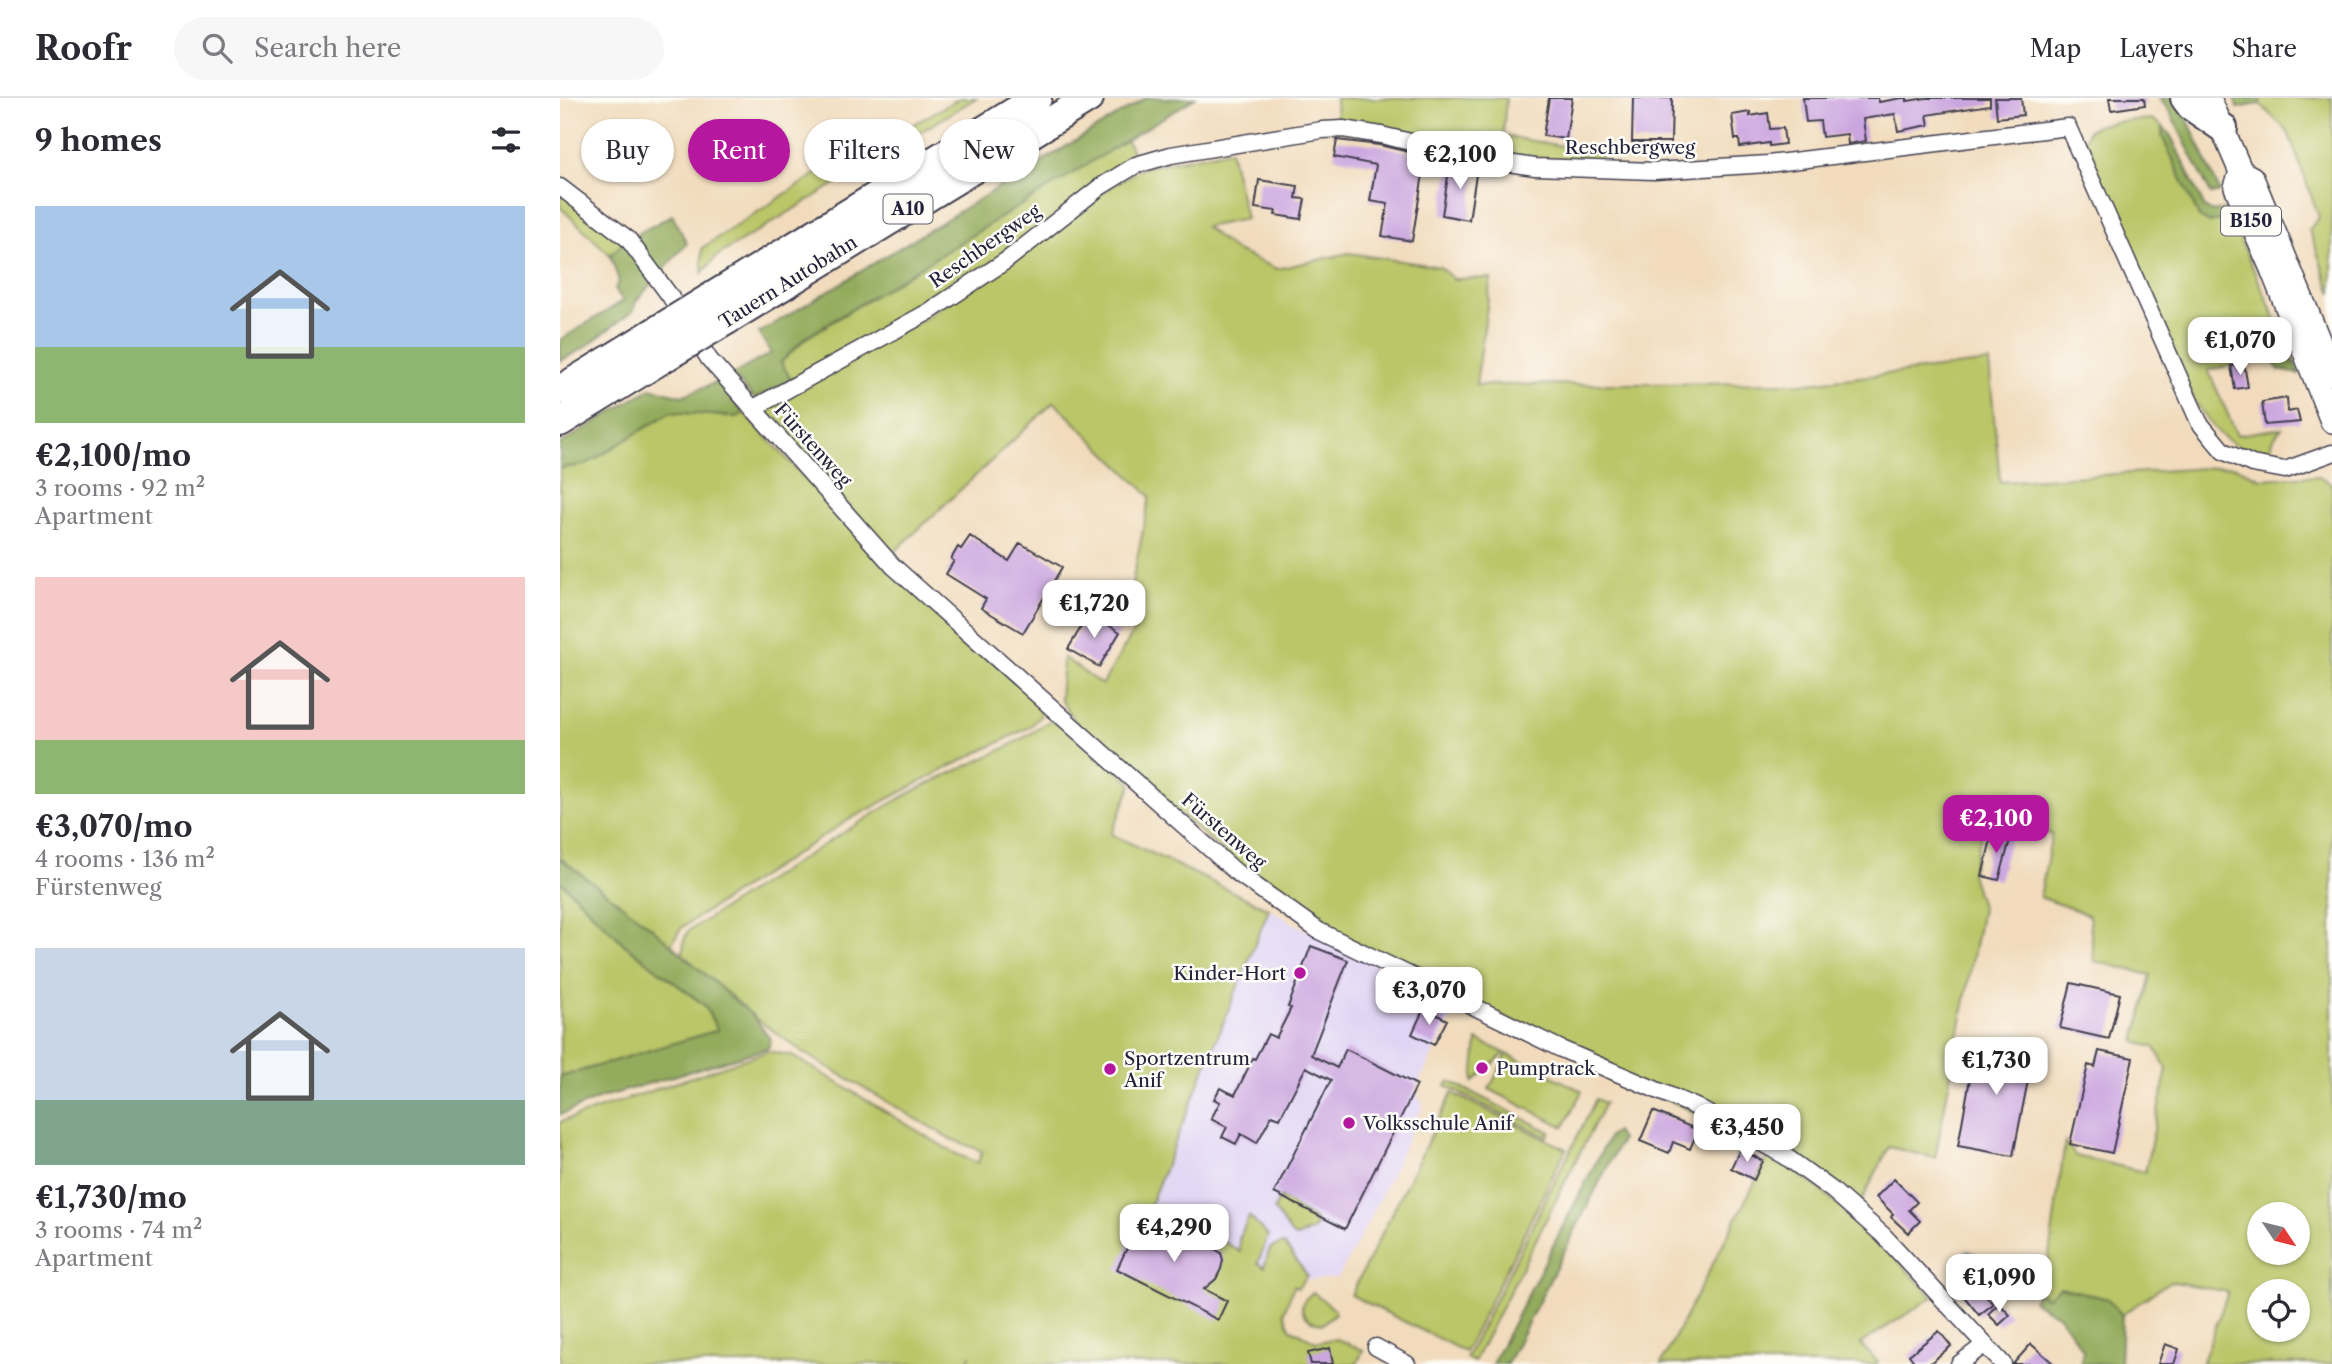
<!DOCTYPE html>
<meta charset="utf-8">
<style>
:root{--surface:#fff;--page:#f7f7f7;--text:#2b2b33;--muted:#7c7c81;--line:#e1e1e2;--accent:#b5179e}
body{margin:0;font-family:"Libre Caslon Text",serif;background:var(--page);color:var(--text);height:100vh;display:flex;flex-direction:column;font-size:26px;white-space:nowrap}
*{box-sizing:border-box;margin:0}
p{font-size:23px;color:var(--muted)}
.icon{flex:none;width:38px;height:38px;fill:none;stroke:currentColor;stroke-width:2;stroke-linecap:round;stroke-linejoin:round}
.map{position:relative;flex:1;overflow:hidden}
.side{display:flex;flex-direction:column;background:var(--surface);width:560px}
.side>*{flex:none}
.top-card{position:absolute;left:21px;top:21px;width:665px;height:63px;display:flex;gap:14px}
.needle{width:46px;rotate:125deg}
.buttons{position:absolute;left:1687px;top:1104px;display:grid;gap:14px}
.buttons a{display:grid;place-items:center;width:63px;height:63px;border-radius:50%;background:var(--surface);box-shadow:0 2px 5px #0004;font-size:35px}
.price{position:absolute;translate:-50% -60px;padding:0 16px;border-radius:14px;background:#fff;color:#222;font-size:23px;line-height:46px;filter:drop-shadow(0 2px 4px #0008)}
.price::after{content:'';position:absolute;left:50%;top:42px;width:21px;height:16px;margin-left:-10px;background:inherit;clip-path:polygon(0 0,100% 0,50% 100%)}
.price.on{background:var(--accent);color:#fff}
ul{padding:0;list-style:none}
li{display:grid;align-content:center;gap:14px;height:371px;padding:0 35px}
li span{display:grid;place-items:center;height:217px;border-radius:0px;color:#555}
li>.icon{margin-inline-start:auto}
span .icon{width:126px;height:126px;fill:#fffc;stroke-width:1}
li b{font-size:30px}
h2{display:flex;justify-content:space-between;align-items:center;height:84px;padding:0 35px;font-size:30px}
.chip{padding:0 24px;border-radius:32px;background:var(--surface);box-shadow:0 2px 5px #0004;font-size:24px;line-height:63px}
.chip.on{background:var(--accent);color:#fff}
header{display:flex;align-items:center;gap:42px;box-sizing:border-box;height:98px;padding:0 35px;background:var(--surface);border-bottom:2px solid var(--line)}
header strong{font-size:33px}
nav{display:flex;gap:38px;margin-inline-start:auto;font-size:24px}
.search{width:490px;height:63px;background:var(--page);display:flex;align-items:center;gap:18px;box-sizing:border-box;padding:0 24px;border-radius:38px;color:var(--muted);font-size:26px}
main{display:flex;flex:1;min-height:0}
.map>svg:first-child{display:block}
.built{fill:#e0d4f4}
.green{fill:#bac667;stroke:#6e7451;stroke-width:2;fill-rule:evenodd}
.forest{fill:#93ab5c;stroke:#5a664c;stroke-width:2}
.water{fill:#53b2d1;stroke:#3a6a86;stroke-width:2}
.building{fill:#cba5df}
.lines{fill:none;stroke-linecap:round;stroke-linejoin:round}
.street-casing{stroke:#413e4e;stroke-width:19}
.primary-casing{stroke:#413e4e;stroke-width:26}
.highway-casing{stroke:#413e4e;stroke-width:32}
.street{stroke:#fff;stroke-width:16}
.primary{stroke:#fff;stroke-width:23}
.highway{stroke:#fff;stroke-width:28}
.highway-bridge-casing{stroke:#413e4e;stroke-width:32;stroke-linecap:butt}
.highway-bridge{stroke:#fff;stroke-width:28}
.poi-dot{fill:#b5179e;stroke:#fdfcf7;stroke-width:2.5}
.labels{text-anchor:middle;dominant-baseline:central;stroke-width:5;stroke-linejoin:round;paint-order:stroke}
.shield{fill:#fdfcf7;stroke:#646373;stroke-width:2}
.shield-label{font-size:18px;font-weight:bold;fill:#22223b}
.street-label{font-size:19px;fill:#22223b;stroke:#fdfcf7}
.poi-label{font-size:19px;fill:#22223b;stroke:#fdfcf7;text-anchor:start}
</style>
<header>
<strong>Roofr</strong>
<div class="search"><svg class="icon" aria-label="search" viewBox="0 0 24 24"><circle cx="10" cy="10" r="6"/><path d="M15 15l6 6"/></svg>Search here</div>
<nav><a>Map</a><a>Layers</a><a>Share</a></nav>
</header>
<main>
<section class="side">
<h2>9 homes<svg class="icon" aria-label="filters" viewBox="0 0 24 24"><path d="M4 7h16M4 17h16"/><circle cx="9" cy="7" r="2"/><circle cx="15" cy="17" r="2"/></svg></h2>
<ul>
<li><span style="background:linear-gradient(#a9c7e8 65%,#8fb573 0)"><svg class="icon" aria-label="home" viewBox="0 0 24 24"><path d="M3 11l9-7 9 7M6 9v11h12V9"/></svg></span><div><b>€2,100/mo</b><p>3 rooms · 92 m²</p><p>Apartment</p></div></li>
<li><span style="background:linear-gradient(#f6c9c9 75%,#8fb573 0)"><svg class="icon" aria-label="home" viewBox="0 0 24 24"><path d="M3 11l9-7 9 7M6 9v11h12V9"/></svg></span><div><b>€3,070/mo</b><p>4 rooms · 136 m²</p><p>Fürstenweg</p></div></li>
<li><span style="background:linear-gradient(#c9d6e8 70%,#7fa58c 0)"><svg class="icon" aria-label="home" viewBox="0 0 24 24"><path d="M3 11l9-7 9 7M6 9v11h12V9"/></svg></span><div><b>€1,730/mo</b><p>3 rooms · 74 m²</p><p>Apartment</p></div></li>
</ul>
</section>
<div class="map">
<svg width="1772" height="1266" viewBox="0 0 1772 1266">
<rect width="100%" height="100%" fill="#fdfcf7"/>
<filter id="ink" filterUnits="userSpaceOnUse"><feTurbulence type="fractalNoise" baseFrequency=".0143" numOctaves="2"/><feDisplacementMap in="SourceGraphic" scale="14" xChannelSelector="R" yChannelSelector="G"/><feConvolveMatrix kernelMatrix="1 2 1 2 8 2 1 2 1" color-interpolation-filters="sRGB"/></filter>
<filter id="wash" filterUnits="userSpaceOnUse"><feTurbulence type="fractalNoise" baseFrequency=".00686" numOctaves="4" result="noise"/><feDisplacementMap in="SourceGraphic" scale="28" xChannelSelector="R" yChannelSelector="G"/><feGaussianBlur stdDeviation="1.57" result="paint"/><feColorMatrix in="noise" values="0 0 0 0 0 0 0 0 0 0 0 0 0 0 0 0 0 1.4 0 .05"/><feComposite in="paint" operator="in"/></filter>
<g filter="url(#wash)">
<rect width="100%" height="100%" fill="#f1dbbc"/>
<path class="built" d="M709 811 740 829 897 908 855 992 863 1007 811 1119 778 1180 737 1182 705 1170 636 1125 590 1107Z"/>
<path class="green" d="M400 0H416L157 158 142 175V150L304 45H320Z
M776 0H946L943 38 1044 55 1037 65 950 61 777 26Z
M1700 0H1772V196L1749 132 1759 119 1728 34 1700 6Z
M1592 21 1603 29 1602 38 1650 125 1670 119 1721 233 1706 244 1710 259 1648 272 1677 337 1722 330 1712 342 1710 354 1705 358C1666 348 1655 334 1634 302L1524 44C1525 42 1527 35 1528 33 1538 23 1578 22 1592 21Z
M566 41 577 63 381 202 231 282 221 264 245 241Z
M670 52 686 121 645 129 674 152 717 171 789 155 880 169 893 181 931 180 916 287 1248 285 1429 264 1440 384 1674 368 1701 381 1759 378 1772 386V1266H1642L1668 1194 1610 1183 1562 1217 1547 1201 1487 1199 1477 1194 1488 1165 1505 1044 1516 1058 1585 1074 1607 971 1594 949 1575 944 1591 877 1534 863 1529 817 1480 799 1492 736 1425 722 1411 776 1422 811 1375 1060 1329 1049 1298 1110 1260 1078 752 823 705 790 516 625 500 601 503 559 542 587 578 526 566 514 590 398 494 304 331 457 207 314 215 304 365 220 523 106 582 70ZM1699 1116H1738V1155H1699ZM1699 1194H1738V1232H1699Z
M0 95 68 141 50 157 0 109Z
M111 314 177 319 184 315 325 465 480 604 481 617 470 629 381 673 290 721 121 830 111 847 0 760V370L25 367Z
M492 621 506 626 572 686 551 736 709 811 590 1107 636 1125 680 1154 679 1141 689 1118 708 1138 698 1165 704 1169 710 1150 721 1146 725 1147 747 1177 738 1190 734 1188 724 1214 730 1230 756 1244 777 1241 803 1252 797 1266H408L410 1257 406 1266H0V1024L208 953 233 958 396 1056 418 1065 422 1053 391 1041 244 955 194 919 123 857 124 842 128 833C199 789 268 742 341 700 390 672 446 656 492 621Z
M0 783 65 847 144 907 158 933 0 979Z
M917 942 945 955 913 984Z
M947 956 1022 993 1004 1029 929 991Z
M889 983 990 1034 987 1039 886 988Z
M892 995 1006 1051 905 1254 791 1197Z
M1036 1001 1045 1005 914 1264 906 1260Z
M1210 1055 1257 1089 1313 1137 1373 1199 1300 1246 1318 1264 1316 1266H1101Z
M720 1099 755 1122 756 1125 754 1132 736 1139 732 1137 714 1112Z
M753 1194 775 1212V1215L763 1226C755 1226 741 1219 742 1208 742 1202 749 1198 753 1194Z"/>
<path class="forest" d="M586 0H635L245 240 221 264 231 282 195 301 172 277 211 255 199 235Z
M1599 0H1614L1624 13 1660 94 1651 96 1610 14Z
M1675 0H1700V6L1677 10Z
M1603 29 1611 38 1645 110 1653 114 1665 111 1670 119 1650 125 1639 119 1602 38Z
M112 117 127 145 76 203 74 212 24 250 0 263V242L63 203 55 191 59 183 50 157 68 141Z
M1721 233 1739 276 1719 272 1710 259 1706 244Z
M157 284 184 315 177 319 111 314 25 367 0 370V346L91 290 122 298Z
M0 760 91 829 194 919 211 942 208 950 40 1000 0 1017V979L158 932 144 907 65 847 0 783Z
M1056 1034 1061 1042 947 1266H932L1049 1039Z
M1500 1189 1548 1201 1562 1217 1560 1266H1521L1523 1252 1499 1218 1473 1203 1477 1194 1487 1199Z"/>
<path class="water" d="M1407 1153 1432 1163 1426 1176 1402 1167Z"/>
<g id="blocks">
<path class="building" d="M989 0H1012L1006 41 983 38Z
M1073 0H1112L1111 44H1072Z
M1243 0H1318L1319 4 1342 0H1347V3L1366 0H1430V7L1367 17 1369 27 1338 33 1335 16 1303 21 1306 43 1288 46 1287 36 1262 39 1260 23 1246 24Z
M1435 0H1461L1463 17 1437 20Z
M1549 0H1584L1585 7 1551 12Z
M1190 14V18L1208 15 1210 31 1223 30 1225 46 1209 48V45L1180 49 1179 41H1175L1172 17Z
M777 42 819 47 866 58 852 143 822 138 828 106 810 103 816 67 774 59Z
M890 65 917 70 909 122 882 117Z
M699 82 738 88 736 100 745 101 741 121 715 117 716 113 695 110Z
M1684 266 1688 289 1675 291 1671 268Z
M1727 300 1728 314 1737 312 1740 324 1705 327 1702 304Z
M410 438 449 463 460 445 502 469 463 535 421 510 426 501 386 476 394 463 391 461 398 449 401 451Z
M529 516 560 534 539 569 508 551Z
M1433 733 1451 738 1439 782 1422 778Z
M751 848 788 862 751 957 777 970 786 951 857 987 785 1131 714 1095 771 982 746 969 720 1020 712 1017 697 1045 681 1036 676 1046 662 1039 667 1029 651 1021 660 1004 654 1001 660 990 675 997 693 960 695 961 708 936 716 940 731 910 728 909Z
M1511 885 1560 896 1549 941 1500 930Z
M864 910 887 922 874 947 852 936Z
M1417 941 1474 952 1453 1058 1398 1048Z
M1539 953 1573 960 1552 1055 1510 1046 1528 967 1535 969Z
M1093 1013 1138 1032 1130 1051 1113 1044 1109 1055 1080 1043Z
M1180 1051 1203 1063 1194 1082 1171 1070Z
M1334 1081 1357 1104 1349 1112 1360 1123 1348 1135 1331 1119 1333 1116 1316 1099Z
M589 1120 632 1135 661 1155 663 1162 661 1171 656 1181 644 1191 667 1203 658 1222 557 1171 568 1148 566 1146 570 1133 578 1124Z
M1406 1173 1433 1206 1419 1217 1392 1184Z
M1439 1205 1450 1217 1439 1227 1428 1216Z
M1379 1233 1391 1248 1369 1266H1356L1349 1257Z
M1471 1246 1494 1266H1453Z
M1605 1246 1619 1251 1614 1266H1598Z
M770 1250 773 1266H751L748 1255Z"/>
</g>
</g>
<g filter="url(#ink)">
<use href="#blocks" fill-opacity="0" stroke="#413e4e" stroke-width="2"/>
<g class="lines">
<g class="street-casing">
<path id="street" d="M0 89 68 141 110 198 149 261 333 468 676 774 759 833 1001 951 1136 1009 1225 1058 1272 1092 1323 1137 1443 1266
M192 311 370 213 447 162 540 89 576 67 611 57 762 32 783 31 821 37 927 62 975 69 1094 73 1208 66 1508 29 1639 324 1663 353 1692 366 1725 372 1772 355
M816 1249 847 1266
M1399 1266 1424 1247"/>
</g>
<g class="primary-casing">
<path id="primary" d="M1649 0 1681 74 1692 80 1772 275
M1681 74 1676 89 1712 171 1772 323"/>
</g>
<g class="highway-casing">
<path id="highway" d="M1625 0 1631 8 1663 30
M150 200 477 0
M167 222 529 0
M0 292 93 235
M0 324 107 258"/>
</g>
<use href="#street" class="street"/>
<use href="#primary" class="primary"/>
<use href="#highway" class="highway"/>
<g class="highway-bridge-casing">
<path id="highway-bridge" d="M93 235 150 200
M107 258 167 222"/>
</g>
<use href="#highway-bridge" class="highway-bridge"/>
</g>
</g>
<g class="poi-dot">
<circle cx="740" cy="875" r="7"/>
<circle cx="922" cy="970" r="7"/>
<circle cx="550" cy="971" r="7"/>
<circle cx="789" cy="1025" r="7"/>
</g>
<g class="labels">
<g class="shield">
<rect x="323.5" y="96.5" width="49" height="29" rx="5"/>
<rect x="1661" y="108.5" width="60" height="29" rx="5"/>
</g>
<g class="shield-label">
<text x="348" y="111">A10</text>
<text x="1691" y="123">B150</text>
</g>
<g class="street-label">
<text x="1070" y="49">Reschbergweg</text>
<text transform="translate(425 148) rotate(-35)">Reschbergweg</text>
<text transform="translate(228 184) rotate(-32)">Tauern Autobahn</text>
<text transform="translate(253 347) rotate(48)">Fürstenweg</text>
<text transform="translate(664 733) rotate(41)">Fürstenweg</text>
</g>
<g class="poi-label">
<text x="726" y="875" text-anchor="end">Kinder-Hort</text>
<text x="564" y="960">Sportzentrum<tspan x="564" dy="22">Anif</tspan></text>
<text x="936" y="970">Pumptrack</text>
<text x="803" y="1025">Volksschule Anif</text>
</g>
</g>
</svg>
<div class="buttons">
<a><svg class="needle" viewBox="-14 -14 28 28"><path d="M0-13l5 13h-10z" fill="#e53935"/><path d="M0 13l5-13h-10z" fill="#7c7c81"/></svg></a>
<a><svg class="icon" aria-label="locate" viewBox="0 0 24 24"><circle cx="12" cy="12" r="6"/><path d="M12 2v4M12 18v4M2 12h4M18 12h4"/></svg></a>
</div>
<b class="price" style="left:900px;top:93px">€2,100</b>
<b class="price" style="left:1680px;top:279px">€1,070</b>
<b class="price" style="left:534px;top:542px">€1,720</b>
<b class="price on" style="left:1436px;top:757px">€2,100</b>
<b class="price" style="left:869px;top:929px">€3,070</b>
<b class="price" style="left:1436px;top:999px">€1,730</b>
<b class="price" style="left:1187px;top:1066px">€3,450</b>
<b class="price" style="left:614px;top:1166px">€4,290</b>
<b class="price" style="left:1439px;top:1216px">€1,090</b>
<div class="top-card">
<a class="chip">Buy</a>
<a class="chip on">Rent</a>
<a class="chip">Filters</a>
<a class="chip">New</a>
</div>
</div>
</main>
